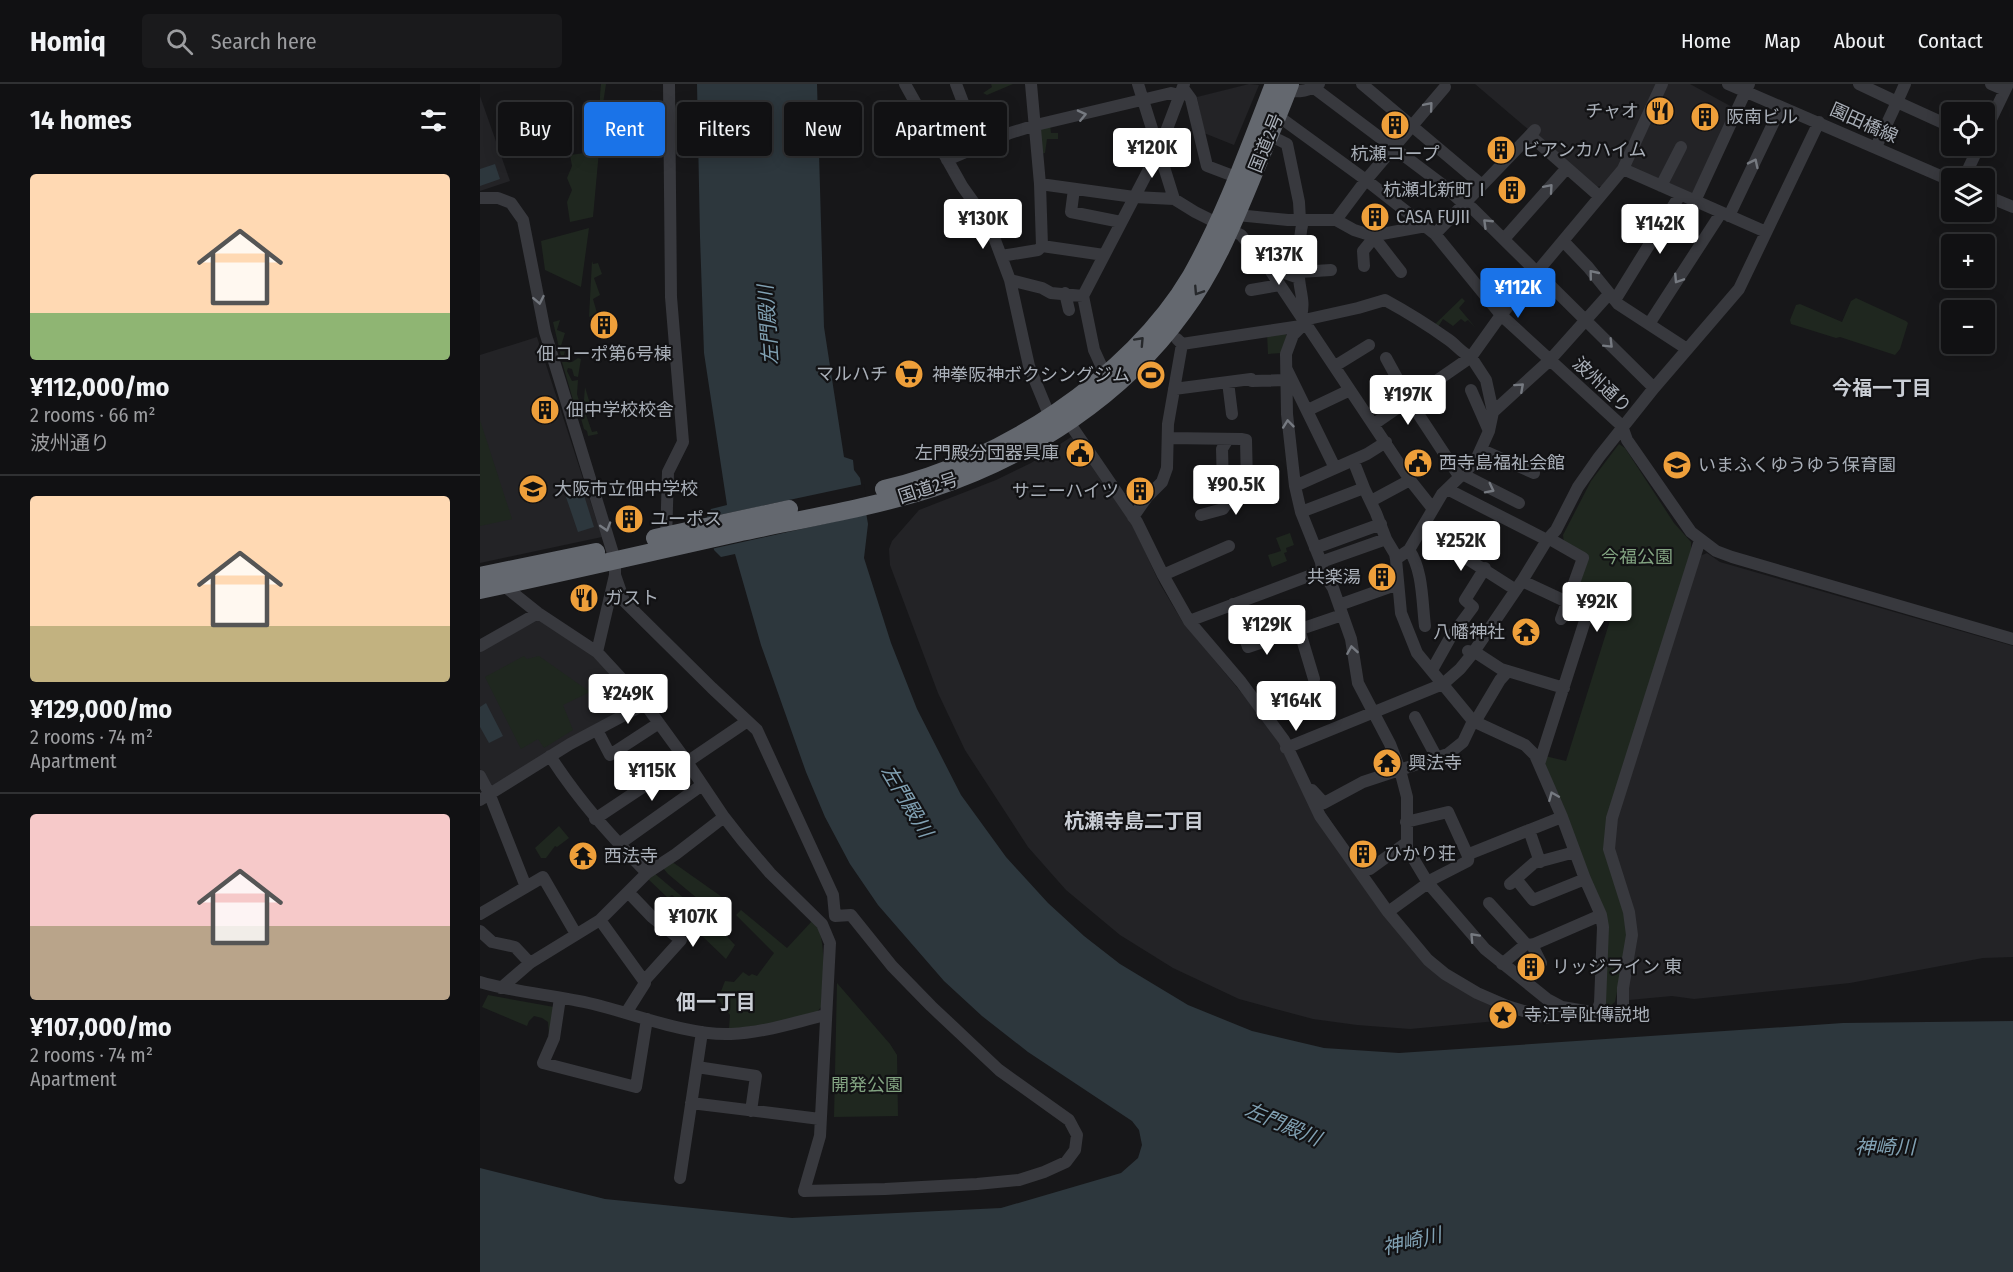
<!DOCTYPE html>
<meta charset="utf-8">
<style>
:root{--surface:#111113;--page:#1a1a1c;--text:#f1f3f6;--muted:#9c9da0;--line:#303133;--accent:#1a73e8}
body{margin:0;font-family:"Fira Sans Condensed","Noto Sans JP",sans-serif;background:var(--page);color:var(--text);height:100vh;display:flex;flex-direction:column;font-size:22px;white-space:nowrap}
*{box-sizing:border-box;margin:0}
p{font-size:20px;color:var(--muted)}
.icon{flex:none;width:33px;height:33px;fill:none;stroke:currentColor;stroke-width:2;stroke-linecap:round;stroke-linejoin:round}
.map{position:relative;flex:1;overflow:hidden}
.details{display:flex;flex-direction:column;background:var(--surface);width:480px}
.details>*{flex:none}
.banner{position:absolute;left:18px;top:18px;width:570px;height:54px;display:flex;gap:12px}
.fabs{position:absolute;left:1461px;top:18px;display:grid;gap:12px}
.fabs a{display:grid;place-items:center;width:54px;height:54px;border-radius:6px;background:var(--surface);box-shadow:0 3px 15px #0003,0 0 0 2px var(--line);font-size:30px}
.price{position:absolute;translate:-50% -51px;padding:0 14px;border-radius:6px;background:#fff;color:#222;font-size:20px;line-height:39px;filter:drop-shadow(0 2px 3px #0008)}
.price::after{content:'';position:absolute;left:50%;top:36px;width:18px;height:14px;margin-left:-9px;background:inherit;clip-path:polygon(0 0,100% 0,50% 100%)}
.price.active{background:var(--accent);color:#fff}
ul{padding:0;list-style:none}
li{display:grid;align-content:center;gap:12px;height:318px;padding:0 30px}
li+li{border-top:2px solid var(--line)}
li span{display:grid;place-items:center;height:186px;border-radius:6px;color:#555}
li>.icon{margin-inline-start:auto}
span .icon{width:108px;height:108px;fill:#fffc;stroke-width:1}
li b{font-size:26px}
h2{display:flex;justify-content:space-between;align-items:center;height:72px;padding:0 30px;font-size:26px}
.tag{padding:0 21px;border-radius:6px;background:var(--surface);box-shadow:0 3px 15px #0003,0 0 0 2px var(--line);font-size:21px;line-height:54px}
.tag.active{background:var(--accent);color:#fff}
header{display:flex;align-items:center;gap:36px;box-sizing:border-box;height:84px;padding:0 30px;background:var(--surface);border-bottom:2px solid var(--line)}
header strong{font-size:28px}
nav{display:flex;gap:33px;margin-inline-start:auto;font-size:21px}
.search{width:420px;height:54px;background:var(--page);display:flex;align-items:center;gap:15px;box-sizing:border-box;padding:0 21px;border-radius:6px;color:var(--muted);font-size:22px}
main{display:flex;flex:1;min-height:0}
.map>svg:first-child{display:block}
.built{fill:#232326}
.green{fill:#1f271f}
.water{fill:#2d373d}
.pier{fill:#171719}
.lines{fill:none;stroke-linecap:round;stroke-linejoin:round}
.minor{stroke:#38393e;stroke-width:12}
.highway{stroke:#64686f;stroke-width:18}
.oneway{stroke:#767a81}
.oneway2{stroke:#26282b}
.labels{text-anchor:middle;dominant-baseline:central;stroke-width:4.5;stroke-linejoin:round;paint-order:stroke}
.poi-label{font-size:18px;fill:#a9afb8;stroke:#121214;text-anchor:start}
.street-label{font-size:18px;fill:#a9afb8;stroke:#121214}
.park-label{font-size:18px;fill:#82a381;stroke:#121214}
.water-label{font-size:20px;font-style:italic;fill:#81a1b3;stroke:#121214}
.neighbourhood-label{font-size:20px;font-weight:bold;fill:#caced5;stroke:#121214}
</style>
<header>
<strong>Homiq</strong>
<div class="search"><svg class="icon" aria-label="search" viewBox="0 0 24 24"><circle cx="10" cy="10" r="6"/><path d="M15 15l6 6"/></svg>Search here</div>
<nav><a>Home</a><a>Map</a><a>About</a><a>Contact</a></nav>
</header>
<main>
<section class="details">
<h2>14 homes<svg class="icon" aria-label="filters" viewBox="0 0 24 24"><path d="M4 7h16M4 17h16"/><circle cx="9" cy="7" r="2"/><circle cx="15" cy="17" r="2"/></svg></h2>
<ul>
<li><span style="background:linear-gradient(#ffd9b3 75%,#8fb573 0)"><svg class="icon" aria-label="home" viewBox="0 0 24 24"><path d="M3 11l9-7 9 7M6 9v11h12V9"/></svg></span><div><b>¥112,000/mo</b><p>2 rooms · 66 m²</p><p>波州通り</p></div></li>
<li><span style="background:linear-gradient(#ffd9b3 70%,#c2b280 0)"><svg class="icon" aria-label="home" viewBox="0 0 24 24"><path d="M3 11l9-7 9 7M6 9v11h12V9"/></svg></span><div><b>¥129,000/mo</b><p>2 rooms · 74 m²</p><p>Apartment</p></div></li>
<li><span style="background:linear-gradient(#f6c9c9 60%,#b9a48a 0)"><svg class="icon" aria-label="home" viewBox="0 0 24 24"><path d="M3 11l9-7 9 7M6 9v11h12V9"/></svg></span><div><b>¥107,000/mo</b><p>2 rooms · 74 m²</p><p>Apartment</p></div></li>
</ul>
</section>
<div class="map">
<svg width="1533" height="1188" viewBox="0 0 1533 1188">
<rect width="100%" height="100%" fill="#171719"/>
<path class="built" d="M769 0 779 1 754 61 724 49 717 13Z
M995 0H1210L1254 24 1216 108 1211 111 1140 80 1122 102 1116 103Z
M0 12 30 97 0 107Z
M57 253 122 453 0 479V271Z
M591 353 603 363 653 442 680 500 702 537 789 642 938 871 1024 927 1017 937 930 945 877 941 833 935 759 915 693 884 640 851 586 806 548 763 485 666 458 609 410 481 409 465 412 457 439 426 516 396 551 379Z
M1227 469 1240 478 1533 562V873L1503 874 1370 899 1214 915 1192 912 1149 916 1133 761 1135 739 1220 472Z
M58 536H61L110 567 159 617 14 705 9 703 0 685V567Z"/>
<path class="green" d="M121 0H126L123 20 126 51C119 34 119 19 121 0Z
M511 0H533L507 11 503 9 512 3Z
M570 41 571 49H578V55H567L565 69 560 70 561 45Z
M119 67 113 133 90 138 87 118 92 106 87 94 92 82 90 71Z
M109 144 101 203 65 186 61 157Z
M112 177 113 180 118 179 122 190 114 194 120 211 113 215 117 229 109 233Z
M982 214 985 217 979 224 995 243 988 236 985 238 981 235 973 242 963 235 958 243H952Z
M1376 214 1426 237 1428 239 1420 265 1415 271 1360 253 1356 254 1311 240 1310 236 1316 221 1320 220 1362 238 1371 217Z
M80 236 77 246 85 249 80 265 85 267 84 271 81 272 73 238Z
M803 247 807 252 802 269 788 270 787 249Z
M98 274 101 275 98 293 94 292 92 285 88 284 87 287 92 297 98 296 97 310 100 320 96 326 82 278H92Z
M105 303 110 320 104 325 112 348 117 347 118 350 108 352 107 347 104 345 100 331 103 328Z
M0 336 32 435 0 442Z
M1139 360 1145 364 1194 439 1211 458V467L1128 730 1147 847 1145 867 1135 918 1128 924 1124 918 1126 854 1063 677 1065 672 1086 677 1133 527 1115 520V517L1096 510 1095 508 1108 472 1084 459 1083 451 1111 397Z
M810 449 814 461 806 464 807 468 804 469 807 477 792 483 788 471 801 467 796 454Z
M44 572 47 575 59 572 110 608 83 621 93 646 64 664 58 655 41 665 5 593Z
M79 742 89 754 77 763 75 762 66 774H61L55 764Z
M191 777 242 813 250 826 243 831 240 827 236 830 188 790 183 784Z
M174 789 237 842 255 861 246 875 220 850 227 843 192 811 188 814 168 795Z
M261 826 307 864 333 836C349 854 342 900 341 923L337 928 287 941 249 945 250 931 238 915 245 897 254 898 263 888 269 892 272 890 277 892 294 869 256 831Z
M357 899 410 960 417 971 418 1032 354 1033Z
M8 911 74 923 69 950 68 938 62 934 54 932 49 937 47 942 2 923Z"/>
<path class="water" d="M217 0H337L344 243 364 373 373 376 374 386 380 394 388 440 384 474 411 559 437 625 481 711 526 773 568 819 604 852 640 880 708 921 772 947 844 964 919 969 1363 939 1533 937V1188H0V1084L125 1115 312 1134 521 1124 641 1089 658 1074 662 1061 659 1046 652 1037 548 968 502 932 464 897 398 821 370 780 345 733 326 688 281 561 255 470 241 473 234 466 227 432 231 425 247 421 224 269 220 153Z
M15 80 20 95 0 102V85Z
M103 408 114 443 98 448 86 413Z
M6 619 23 652 9 659 0 643V623Z"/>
<path class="pier" d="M384 400 389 430 231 465 225 434Z"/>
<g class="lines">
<path class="minor" d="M425 0 482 102 509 140 530 196 549 282 570 333
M476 0 500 63
M551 0 560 100 562 162
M658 0 694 115 715 128 761 151 788 183 930 396 953 425
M882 0 1002 101
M1248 0 1472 97
M1379 0 1417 18 1425 0
M1511 0 1525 6
M703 4 711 15 727 82 756 93
M834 4 963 101 984 120 992 124 1174 304
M808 7C820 8 829 7 839 0
M794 29 886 96 955 150 1021 231 1142 342 1147 356 1211 448 1236 467 1252 473 1533 555
M1504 50 1528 0
M1053 54 1119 112
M799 56 807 60 819 118 820 136
M1396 63 1417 18 1472 43
M467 76 530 49 556 41 691 9 699 11
M1143 85 1286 148
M1484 94 1499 62
M560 100 654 113 694 115
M1181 102 1201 63
M594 105 591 128 641 138
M1504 111 1533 123
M0 114H18L31 119 43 136 65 248 135 476V491L117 568
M1215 117 1269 0
M757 131 808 136H856L886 96 965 3
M1249 132 1301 23
M856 136 874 146 893 152 921 188
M955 150 1055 46
M1024 155 1086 85
M1084 158 1108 183 1138 220 1207 265
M521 172 558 166 562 162 624 171
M884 182 883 167 896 151 946 142
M788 183 819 194
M819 188 851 186
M530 196 562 204 571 209 603 212
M771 206 800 201
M585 209 589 226
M1135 216 1200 111
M821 232C825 218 820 208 819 194 818 174 819 155 823 136
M824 236 878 224 905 216C927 228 948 241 969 256 976 261 983 270 991 273L1006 296 1013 328
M825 239 813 251 806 270 807 330 815 402 821 428 841 478 842 487 853 504 871 555 878 599 910 660 920 686 927 713V764L948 799 1005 865 1067 915 1082 923 1111 928
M1169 240 1241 129
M697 255 702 260 821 242
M906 274 929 316 979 392
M855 282 889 261
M807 286 855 384
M625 290 614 266 603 212 679 66 704 0
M748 298 752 330
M694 305 771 295 772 297 806 296
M991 306 1009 347
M828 326 870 306
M588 337 657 438 683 491 709 537 761 598 804 656 840 732 908 828 948 876 965 890 997 909 1027 922 1067 934
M894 340 991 273 1021 231 1143 85 1182 0
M688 354 761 355 766 356 767 399 761 407H748L743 402 742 365 748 355
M1002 366 1054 389
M873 376 884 404
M982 390 1039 419
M815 402 887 370 906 358
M967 405 1067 456
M891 417 930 396
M821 428 884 404 896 429 906 455
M721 431 743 425 747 419 743 402
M653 433 667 413 682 398 687 384 688 340 702 260
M942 446 1036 506
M186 457 188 388 203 358 191 213 189 0
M835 464 901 440
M929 466C943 486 942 518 945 542
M916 475 921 529 937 569 993 637 1045 661 1055 671 1082 733 1105 795 1121 831 1123 843 1120 919 1117 928
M841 478 906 455 915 470 916 475 929 466 962 410 995 378 1009 347 1013 328 1070 276 1129 210
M683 491 749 462
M1042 497 1087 518
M23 501 58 529 117 568 165 620 205 675 244 733 262 756 290 789 342 840 350 859 340 1052 324 1107 405 1105 497 1100 539 1096 564 1088 586 1078 595 1066 597 1051 589 1036 519 986 451 922 412 882 371 831 355 832 353 811 277 646 232 604 144 517 135 491
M753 520 768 563 862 531
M859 521 918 500
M1081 535 1089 513
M709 537 842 487
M819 545 834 595
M0 562 58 529
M988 567 998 570 1021 585 1084 604
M952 586 970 554 993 523 985 516 1005 484
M935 633 957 674
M995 638 1020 596 1028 587
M117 646 130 671 179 639
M806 664 963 600 980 585 993 569 1042 497 1067 456 1076 446 1098 403 1119 373 1174 304 1259 205 1339 38
M70 672C99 717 130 751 167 789
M207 678 266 638
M1059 680 1110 521 1089 513 1103 474 1068 454
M0 692 9 709 46 803
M832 706 844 719 883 698 968 670 983 658 993 637
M0 716 90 660 165 620
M115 735 205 675
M926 738 968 728 988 772
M1049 746 1060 778
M139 760 222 701
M875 778 890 785 926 759
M1036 795 1053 816 1105 795
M947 798 988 777 989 770 1082 733
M1030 800 1054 779 1095 768
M1009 819 1046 860
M908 828 948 799
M0 830 63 793 96 850
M120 836 164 897
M0 847 12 858 35 863 50 879
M1052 861 1061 879
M1022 880 1046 860 1052 861 1121 831
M0 898C37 909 75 911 113 920 155 930 209 952 251 950 283 949 315 938 346 931
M21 904 50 879 120 836 167 789 196 770 244 733
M80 914 74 954 63 979 156 1003 167 935
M1143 926V904L1152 851 1149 828 1129 765 1132 734 1220 456
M146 929 165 899 164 897 201 856 172 833 149 809
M217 983 276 992 271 1027
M211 1019 340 1035
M200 1094 222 948"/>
<path class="highway" d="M404 405C518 380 651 294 711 192 745 132 769 64 794 0
M175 454 309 425
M0 492 116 468
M0 506C86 488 171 468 257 449 322 435 390 424 453 404 550 372 643 311 703 228 733 188 752 142 771 96 784 64 798 32 810 0"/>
</g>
<defs><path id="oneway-chevron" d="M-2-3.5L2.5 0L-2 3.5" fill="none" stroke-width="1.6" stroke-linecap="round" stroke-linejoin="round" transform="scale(1.5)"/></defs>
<g class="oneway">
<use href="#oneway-chevron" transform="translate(949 22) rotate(-50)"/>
<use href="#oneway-chevron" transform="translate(602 31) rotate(-13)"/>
<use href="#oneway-chevron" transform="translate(1274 79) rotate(-64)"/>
<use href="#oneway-chevron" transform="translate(1069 104) rotate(-49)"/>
<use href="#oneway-chevron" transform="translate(1007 139) rotate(-136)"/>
<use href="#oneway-chevron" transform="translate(1113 190) rotate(-129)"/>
<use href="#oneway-chevron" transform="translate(1198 195) rotate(123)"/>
<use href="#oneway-chevron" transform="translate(59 216) rotate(79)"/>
<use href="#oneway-chevron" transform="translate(1129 260) rotate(45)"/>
<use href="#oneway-chevron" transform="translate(1040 303) rotate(-42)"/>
<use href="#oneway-chevron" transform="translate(808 340) rotate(-96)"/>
<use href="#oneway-chevron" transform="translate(1010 405) rotate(27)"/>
<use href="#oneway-chevron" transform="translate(126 443) rotate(73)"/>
<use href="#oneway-chevron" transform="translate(872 566) rotate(-99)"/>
<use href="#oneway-chevron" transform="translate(1073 712) rotate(-113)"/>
<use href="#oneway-chevron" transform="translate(994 853) rotate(-133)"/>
</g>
<g class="oneway2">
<use href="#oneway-chevron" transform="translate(718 207) rotate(123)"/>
<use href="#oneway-chevron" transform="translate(660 257) rotate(-47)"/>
</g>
<defs>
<g id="restaurant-disc" transform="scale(1.5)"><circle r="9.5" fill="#ee9f3a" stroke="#121214"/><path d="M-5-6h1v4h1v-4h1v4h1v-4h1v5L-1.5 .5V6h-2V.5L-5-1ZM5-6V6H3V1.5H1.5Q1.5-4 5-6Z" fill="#111"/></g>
<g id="building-disc" transform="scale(1.5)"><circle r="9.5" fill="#ee9f3a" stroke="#121214"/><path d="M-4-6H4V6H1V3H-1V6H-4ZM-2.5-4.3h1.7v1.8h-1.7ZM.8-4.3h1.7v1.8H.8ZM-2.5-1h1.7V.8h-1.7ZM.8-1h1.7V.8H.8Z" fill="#111"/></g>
<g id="supermarket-disc" transform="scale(1.5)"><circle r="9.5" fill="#ee9f3a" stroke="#121214"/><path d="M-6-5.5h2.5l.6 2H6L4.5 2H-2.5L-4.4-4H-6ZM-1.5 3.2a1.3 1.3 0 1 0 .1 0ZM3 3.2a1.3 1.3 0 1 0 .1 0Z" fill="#111"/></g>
<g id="stadium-disc" transform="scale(1.5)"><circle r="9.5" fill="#ee9f3a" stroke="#121214"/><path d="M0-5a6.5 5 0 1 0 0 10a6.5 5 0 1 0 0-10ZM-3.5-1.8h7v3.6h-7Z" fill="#111"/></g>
<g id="civic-disc" transform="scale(1.5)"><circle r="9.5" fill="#ee9f3a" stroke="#121214"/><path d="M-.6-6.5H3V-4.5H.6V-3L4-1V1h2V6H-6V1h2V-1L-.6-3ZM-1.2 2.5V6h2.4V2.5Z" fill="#111"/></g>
<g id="school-disc" transform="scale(1.5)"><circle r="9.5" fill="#ee9f3a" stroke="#121214"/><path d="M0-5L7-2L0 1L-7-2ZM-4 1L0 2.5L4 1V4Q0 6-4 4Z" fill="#111"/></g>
<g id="temple-disc" transform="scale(1.5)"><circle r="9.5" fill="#ee9f3a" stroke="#121214"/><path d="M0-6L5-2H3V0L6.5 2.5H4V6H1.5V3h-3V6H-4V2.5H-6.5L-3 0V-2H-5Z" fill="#111"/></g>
<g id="sight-disc" transform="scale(1.5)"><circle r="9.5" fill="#ee9f3a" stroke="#121214"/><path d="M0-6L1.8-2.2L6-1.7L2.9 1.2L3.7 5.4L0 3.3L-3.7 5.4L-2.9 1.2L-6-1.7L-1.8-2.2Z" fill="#111"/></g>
</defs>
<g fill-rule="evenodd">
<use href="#restaurant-disc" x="1180" y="27"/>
<use href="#building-disc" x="1225" y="33"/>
<use href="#building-disc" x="915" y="41"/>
<use href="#building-disc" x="1021" y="66"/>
<use href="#building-disc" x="1032" y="106"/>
<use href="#building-disc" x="895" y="133"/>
<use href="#building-disc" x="124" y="241"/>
<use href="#supermarket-disc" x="429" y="290"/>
<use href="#stadium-disc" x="671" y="291"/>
<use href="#building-disc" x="65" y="326"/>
<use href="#civic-disc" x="600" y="369"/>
<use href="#civic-disc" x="938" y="379"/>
<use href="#school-disc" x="1197" y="381"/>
<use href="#school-disc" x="53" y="405"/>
<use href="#building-disc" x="660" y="407"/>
<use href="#building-disc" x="149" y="435"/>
<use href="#building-disc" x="902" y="493"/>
<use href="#restaurant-disc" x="104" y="514"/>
<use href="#temple-disc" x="1046" y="548"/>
<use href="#temple-disc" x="907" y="679"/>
<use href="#building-disc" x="883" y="770"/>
<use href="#temple-disc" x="103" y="772"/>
<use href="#building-disc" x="1051" y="883"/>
<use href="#sight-disc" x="1023" y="931"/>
</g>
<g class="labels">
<g class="poi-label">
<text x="1159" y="27" text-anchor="end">チャオ</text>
<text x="1246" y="33">阪南ビル</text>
<text x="1042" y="66">ビアンカハイム</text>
<text x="915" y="70" text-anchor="middle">杭瀬コープ</text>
<text x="1011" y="106" text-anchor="end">杭瀬北新町Ⅰ</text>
<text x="916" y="133">CASA FUJII</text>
<text x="124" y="270" text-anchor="middle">佃コーポ第6号棟</text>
<text x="408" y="290" text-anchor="end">マルハチ</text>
<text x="650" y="291" text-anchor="end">神拳阪神ボクシングジム</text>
<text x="86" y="326">佃中学校校舎</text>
<text x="579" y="369" text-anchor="end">左門殿分団器具庫</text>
<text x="959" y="379">西寺島福祉会館</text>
<text x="1218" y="381">いまふくゆうゆう保育園</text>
<text x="74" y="405">大阪市立佃中学校</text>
<text x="639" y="407" text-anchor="end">サニーハイツ</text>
<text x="170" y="435">ユーポス</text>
<text x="881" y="493" text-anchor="end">共楽湯</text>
<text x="125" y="514">ガスト</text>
<text x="1025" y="548" text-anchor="end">八幡神社</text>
<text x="928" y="679">興法寺</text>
<text x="904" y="770">ひかり荘</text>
<text x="124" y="772">西法寺</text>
<text x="1072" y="883">リッジライン 東</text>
<text x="1044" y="931">寺江亭阯傳説地</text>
</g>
<g class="street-label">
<text transform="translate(1384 39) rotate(24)">園田橋線</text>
<text transform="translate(786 59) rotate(-68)">国道2号</text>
<text transform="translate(1122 301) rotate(43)">波州通り</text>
<text transform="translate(448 404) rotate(-18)">国道2号</text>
</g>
<g class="park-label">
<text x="1157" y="473">今福公園</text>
<text x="387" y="1001">開発公園</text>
</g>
<g class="water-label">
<text transform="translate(288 241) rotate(-94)">左門殿川</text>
<text transform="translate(427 717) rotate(59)">左門殿川</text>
<text transform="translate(803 1040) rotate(23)">左門殿川</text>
<text x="1405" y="1063">神崎川</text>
<text transform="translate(932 1157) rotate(-13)">神崎川</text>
</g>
<g class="neighbourhood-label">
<text x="1402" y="304">今福一丁目</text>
<text x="654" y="737">杭瀬寺島二丁目</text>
<text x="236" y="918">佃一丁目</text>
</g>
</g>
</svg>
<div class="fabs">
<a><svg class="icon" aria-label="locate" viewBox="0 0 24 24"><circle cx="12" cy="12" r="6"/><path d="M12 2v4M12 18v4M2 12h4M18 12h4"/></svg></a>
<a><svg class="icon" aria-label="layers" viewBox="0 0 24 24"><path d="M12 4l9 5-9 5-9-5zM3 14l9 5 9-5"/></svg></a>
<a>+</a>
<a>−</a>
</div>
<b class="price" style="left:672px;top:95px">¥120K</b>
<b class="price" style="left:503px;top:166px">¥130K</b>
<b class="price" style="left:1180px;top:171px">¥142K</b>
<b class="price" style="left:799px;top:202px">¥137K</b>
<b class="price active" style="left:1038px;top:235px">¥112K</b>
<b class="price" style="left:928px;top:342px">¥197K</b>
<b class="price" style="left:756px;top:432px">¥90.5K</b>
<b class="price" style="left:981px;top:488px">¥252K</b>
<b class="price" style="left:1117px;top:549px">¥92K</b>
<b class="price" style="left:787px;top:572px">¥129K</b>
<b class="price" style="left:148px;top:641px">¥249K</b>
<b class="price" style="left:816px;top:648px">¥164K</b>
<b class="price" style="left:172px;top:718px">¥115K</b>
<b class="price" style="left:213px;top:864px">¥107K</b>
<div class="banner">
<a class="tag">Buy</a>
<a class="tag active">Rent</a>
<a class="tag">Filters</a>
<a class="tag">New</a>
<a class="tag">Apartment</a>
</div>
</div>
</main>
